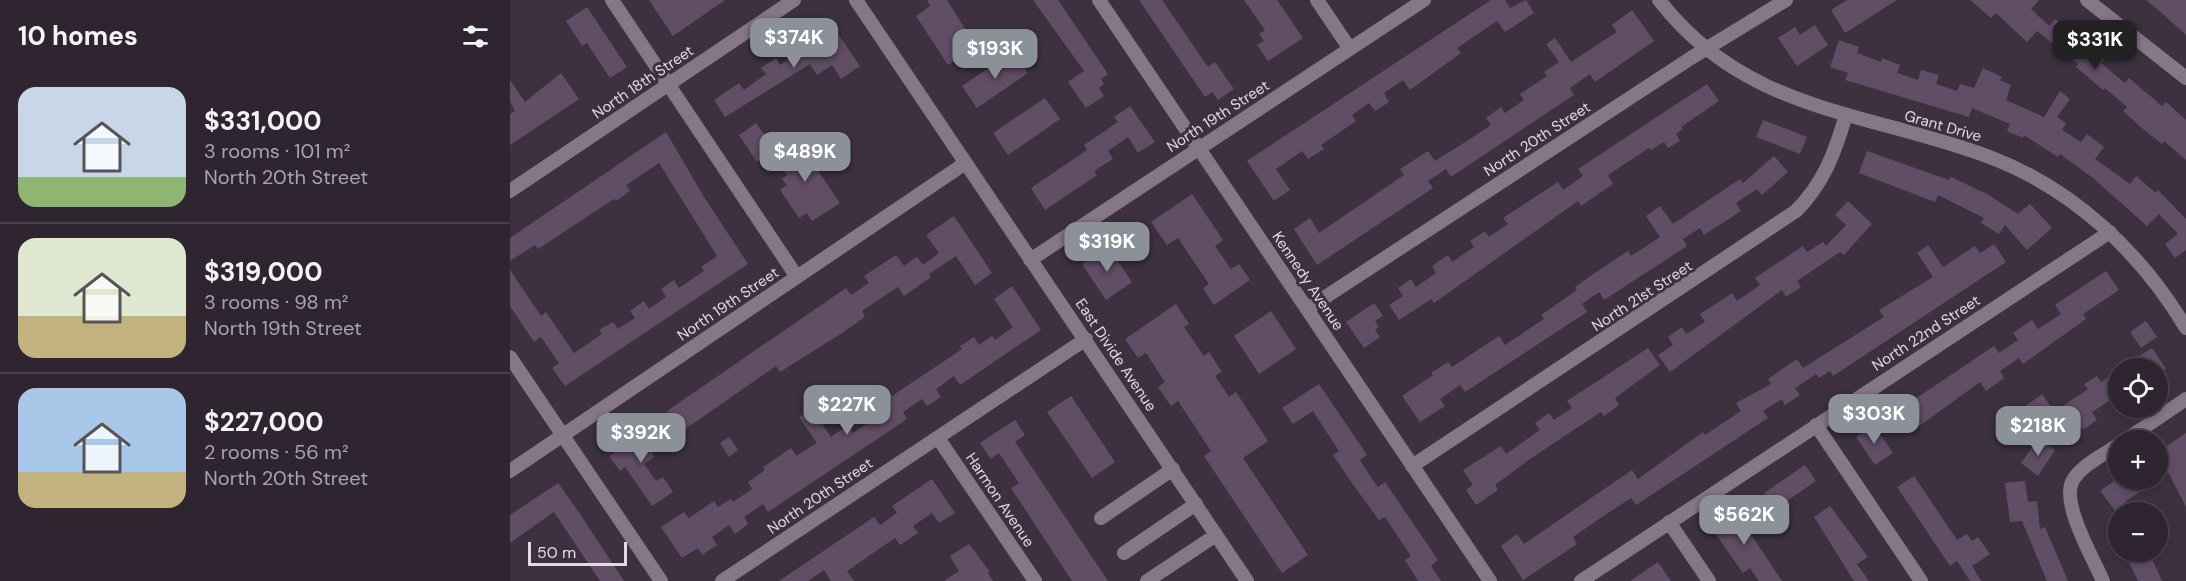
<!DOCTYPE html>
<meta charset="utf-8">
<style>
:root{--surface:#2e2530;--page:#362d38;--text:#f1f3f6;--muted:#a7a5ab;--line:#49424c;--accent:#8c9099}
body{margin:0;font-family:"DM Sans",sans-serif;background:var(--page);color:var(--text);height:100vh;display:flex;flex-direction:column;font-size:22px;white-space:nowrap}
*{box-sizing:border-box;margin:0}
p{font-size:20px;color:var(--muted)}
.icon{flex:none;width:33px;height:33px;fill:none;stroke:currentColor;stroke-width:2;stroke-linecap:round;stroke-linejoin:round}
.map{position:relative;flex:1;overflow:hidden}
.panel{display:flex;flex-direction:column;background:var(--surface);width:510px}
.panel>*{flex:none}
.buttons{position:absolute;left:1598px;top:358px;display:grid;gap:12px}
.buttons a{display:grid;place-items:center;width:60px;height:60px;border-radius:50%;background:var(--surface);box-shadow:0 3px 9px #0003,0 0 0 2px var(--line);font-size:30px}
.scale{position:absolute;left:18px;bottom:15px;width:99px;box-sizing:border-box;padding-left:6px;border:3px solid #e2dae4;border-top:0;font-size:16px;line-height:21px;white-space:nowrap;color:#e2dae4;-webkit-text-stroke:4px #3d3140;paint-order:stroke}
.price{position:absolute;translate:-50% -51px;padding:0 14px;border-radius:12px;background:var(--accent);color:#fff;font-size:20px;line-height:39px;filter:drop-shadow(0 2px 3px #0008)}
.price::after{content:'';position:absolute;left:50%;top:36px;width:18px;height:14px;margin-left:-9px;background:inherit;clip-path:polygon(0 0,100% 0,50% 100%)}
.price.selected{background:#222;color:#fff}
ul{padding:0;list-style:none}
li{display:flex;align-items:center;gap:18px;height:150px;padding:0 18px}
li+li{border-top:2px solid var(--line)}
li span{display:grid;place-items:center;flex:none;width:168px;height:120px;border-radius:18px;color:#555}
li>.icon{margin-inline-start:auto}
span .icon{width:72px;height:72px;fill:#fffc;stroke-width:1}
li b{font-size:26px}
h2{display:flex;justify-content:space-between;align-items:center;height:72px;padding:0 18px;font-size:26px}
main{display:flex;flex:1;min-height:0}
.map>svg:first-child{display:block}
.building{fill:#624d67}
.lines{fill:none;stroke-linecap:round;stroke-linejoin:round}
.minor{stroke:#857688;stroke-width:14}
.labels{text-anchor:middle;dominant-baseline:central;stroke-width:6;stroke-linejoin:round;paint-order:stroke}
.street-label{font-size:15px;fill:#e2dae4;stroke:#3d3140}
</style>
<main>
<section class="panel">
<h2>10 homes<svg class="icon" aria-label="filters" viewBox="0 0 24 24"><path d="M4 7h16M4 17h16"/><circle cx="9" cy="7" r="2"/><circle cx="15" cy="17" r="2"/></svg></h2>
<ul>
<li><span style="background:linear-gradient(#c9d6e8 75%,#8fb573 0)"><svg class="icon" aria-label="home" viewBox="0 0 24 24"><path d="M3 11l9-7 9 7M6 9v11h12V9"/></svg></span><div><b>$331,000</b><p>3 rooms · 101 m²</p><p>North 20th Street</p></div></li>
<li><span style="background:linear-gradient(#dfe7d0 65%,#c2b280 0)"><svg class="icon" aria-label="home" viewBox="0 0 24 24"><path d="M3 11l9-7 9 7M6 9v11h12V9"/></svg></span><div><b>$319,000</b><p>3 rooms · 98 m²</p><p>North 19th Street</p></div></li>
<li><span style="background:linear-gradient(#a9c7e8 70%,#c2b280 0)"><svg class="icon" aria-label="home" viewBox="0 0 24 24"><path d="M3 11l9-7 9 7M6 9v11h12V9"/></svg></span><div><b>$227,000</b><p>2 rooms · 56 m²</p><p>North 20th Street</p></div></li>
</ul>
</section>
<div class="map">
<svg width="1676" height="581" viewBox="0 0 1676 581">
<rect width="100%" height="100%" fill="#3d3140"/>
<path class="building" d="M139 0H215L163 36Z
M417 0H437L462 40 448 49 452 56 438 65 406 16 420 6Z
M523 0H548L598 74 591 79 594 84 589 88 594 96 576 108 558 82 574 71Z
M629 0H652L698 67 705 62 724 89 708 100 702 92 695 97Z
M734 0H767L793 38 758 61 747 45 754 41 749 34 755 30Z
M981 0H995L1000 8 1016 0 1024 13 995 32 987 21 947 48 951 53 900 90 893 80 874 93 879 102 865 111 859 103 842 115 846 121 811 145 814 149 798 159 792 151 766 169 780 190 764 201 737 161Z
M1337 0H1387L1335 33 1321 10Z
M1460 0H1529L1521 9 1539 26 1545 19 1597 57 1591 63 1615 83 1619 78 1652 106 1656 102 1676 120V160L1654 141 1652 144 1633 129 1613 111 1617 107 1595 88 1593 90 1566 67 1568 64 1527 31 1517 42 1486 13 1481 18Z
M1636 0H1676V35L1653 14Z
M77 7 117 67 100 78 77 43 72 46 56 21Z
M1122 10 1144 41 1085 82 1080 74 1060 88 1064 95 941 177 936 169 918 181 923 188 807 265 784 229 800 218 809 233 894 175 890 169 918 151 925 161 960 139 981 125 976 118 991 107 995 113 1014 100 1010 94 1037 76 1034 72 1049 62 1036 44 1045 38 1061 62 1107 32 1102 25Z
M1305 25 1318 45 1287 66 1268 38 1285 27 1290 35Z
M323 27 350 66 331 79 322 65 307 75 300 64 215 117 204 100 229 83 234 90 256 74 251 68 266 58 270 65 291 51 289 48 295 44 291 38 301 31 306 38Z
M1329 40 1349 47 1347 53 1371 62 1372 58 1390 65 1387 73 1408 80 1411 70 1429 75 1426 84 1447 91 1450 84 1464 88 1473 68 1492 77 1490 80 1501 85 1496 100 1534 117 1550 91 1560 99 1547 117 1556 123 1552 130 1571 142 1577 134 1594 147 1585 159 1620 184 1626 176 1646 193 1648 190 1676 219V250L1665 258 1655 244 1668 234 1649 214 1637 226 1583 178 1550 154 1548 157 1514 135 1513 138 1497 131 1500 124 1462 108 1459 117 1335 80 1338 73 1320 67Z
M504 51 518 73 467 108 452 86Z
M51 73 69 99 0 145V114L5 111 0 102V80L15 102Z
M1197 84 1209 101 1171 127 1173 129 1166 134 1170 141 1158 148 1154 142 1141 150 1139 148 1098 175 1103 184 1071 206 1068 201 924 303 921 299 889 320 879 305 893 296 888 288 901 279 906 287 926 273 922 266 938 255 942 262 964 247 960 241 975 231 979 237 998 224 993 218 1048 182 1053 190 1073 176 1068 169Z
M535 98 550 119 498 155 483 133Z
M620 106 645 142 628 153 618 137 598 151 603 159 584 171 587 175 535 210 521 188 577 150 574 145 608 122 604 117Z
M1253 120 1297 137 1290 154 1246 137Z
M246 123 265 150 247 162 229 135Z
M156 132 194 197 238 264 55 386 42 368 49 363 31 337 24 342 0 306V270L31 316 36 312 64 353 92 334 89 330 103 322 108 329 125 318 120 311 134 301 139 309 156 297 151 289 164 280 169 288 194 271 191 267 207 256 149 163 116 185 120 191 106 201 104 199 28 249 25 245 0 261V238Z
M291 139 301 154 298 156 330 203 302 221 297 213 289 218 270 190 277 185 272 179 277 175 264 157Z
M1357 151 1439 180 1441 177 1477 194 1508 214 1520 204 1542 228 1517 250 1495 225 1489 234 1471 223 1474 218 1428 195 1425 202 1349 173Z
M1264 156 1278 172 1252 195 1247 189 1226 203 1231 211 1194 235 1190 228 1173 239 1177 246 1094 300 1089 292 1072 304 1077 312 955 392 950 385 930 399 935 406 910 422 892 396 923 375 921 373 938 362 942 367 989 336 995 345 1034 319 1031 315 1067 290 1065 287 1079 277 1118 251 1121 256 1150 237 1136 216 1150 206 1163 224 1230 179 1233 183Z
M682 194 713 240 705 246 721 269 729 264 740 280 704 305 693 288 699 284 668 238 657 245 641 222Z
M1338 201 1362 224 1334 255 1330 252 1287 281 1291 287 1276 297 1272 290 1160 372 1148 355 1163 345 1158 337 1172 327 1176 334 1195 322 1190 314 1222 293 1227 301 1250 285 1245 278 1293 246 1297 252 1313 242 1316 246 1336 225 1325 215Z
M444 216 482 273 465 285 446 256 419 274 421 277 394 296 388 287 352 311 355 317 332 333 270 372 266 366 171 432 157 411 336 288 341 295 359 283 354 276 386 255 394 266 407 257 413 265 429 253 416 235Z
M1484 244 1496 262 1323 376 1320 371 1309 378 1306 374 1285 388 1290 395 1275 405 1272 399 1253 411 1258 418 1126 505 1121 498 1095 515 1063 537 1067 544 1013 580 991 546 1007 534 1014 544 1122 470 1128 479 1193 432 1195 435 1231 411 1226 403 1261 384 1258 379 1287 359 1293 368 1374 317 1369 310 1423 277 1407 253 1418 245 1433 267 1465 246 1470 253Z
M598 247 622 282 596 300 572 264Z
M1596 271 1609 290 1573 314 1576 319 1513 364 1509 358 1490 371 1494 378 1476 391 1470 382 1401 432 1387 411 1484 346 1489 353 1508 340 1503 333 1522 320 1528 329 1551 314 1545 305Z
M502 286 531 330 450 385 444 376 426 389 431 397 417 406 412 399 393 412 397 419 382 429 258 512 253 504 234 517 238 524 225 534 219 525 202 537 207 545 192 555 188 548 172 558 151 527 174 512 179 518 204 501 208 507 221 499 223 502 242 489 238 482 255 470 253 467 281 448 286 456 307 443 289 417 302 409 321 437 338 425 343 433 361 421 356 414 362 410 360 406 379 392 382 396 452 349 450 346 464 337 469 345 482 336 485 340 503 327 484 299Z
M864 303 873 316 865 321 869 327 865 330 870 337 854 348 836 322Z
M666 304 679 324 674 327 694 356 699 352 712 372 705 376 719 397 726 392 758 441 733 458 798 555 772 573 694 456 701 451 668 401 661 406 648 387 655 382 636 353 628 358 615 339Z
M761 311 786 349 749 374 724 336Z
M1636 321 1647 337 1631 348 1620 332Z
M1138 348 1150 365 1105 398 1109 405 1094 416 1091 412 1020 459 985 485 988 490 966 505 956 490 963 485 953 470 991 446 996 454 1030 430 1025 423 1039 413 1044 420 1062 408 1057 401Z
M1642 348 1656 369H1610Z
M1608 371V395L1582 412 1587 420 1573 430 1568 423 1554 433 1541 414 1578 389 1574 384 1587 376 1591 382Z
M809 384 857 455 850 460 862 479 868 487 875 482 928 560 921 566 931 581H908L895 560 901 556 875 517 869 520 844 486 823 455 829 451 803 411 783 424 772 408Z
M1532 394 1543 410 1527 421 1516 406Z
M561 396 605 462 582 478 537 412Z
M505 420 515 435 505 442 598 581H562L501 488 509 483 489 453 481 459 470 443Z
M133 425 147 445 140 450 144 457 134 464 146 481 153 477 163 492 142 506 115 467 110 471 99 456 113 446 110 441Z
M1364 425 1383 453 1365 465 1346 437Z
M1676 433V507L1659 474 1647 459V453Z
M219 437 228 450 219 457 210 443Z
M1528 439 1545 450 1528 476 1511 463Z
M1295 465 1306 481 1265 509 1254 493Z
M1404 476 1447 540 1457 534 1462 541 1468 537 1480 554 1462 566 1471 581H1460L1447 561 1440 566 1387 487Z
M422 479 445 513 429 523 422 513 403 526 408 533 390 545 385 538 337 571 344 581H321L314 570 298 581H269L364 517 370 525 387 513 382 506Z
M1605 480H1647L1615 502 1621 513H1607L1590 491Z
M1515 481 1518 502 1527 501 1530 529 1535 527 1558 581H1537L1512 521 1500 522 1495 483Z
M48 483 70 514 114 581H90L44 512 0 543V515Z
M1320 506 1358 557 1347 564 1359 581H1344L1304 517Z
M1227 507 1239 525 1236 527 1272 581H1249L1240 568 1233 573 1200 526Z
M459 544 480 572 478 573 483 581H434L449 571 440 556Z
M1614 552H1639L1652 581H1628Z
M1148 562 1161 581H1120Z"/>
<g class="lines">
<path class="minor" d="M102 0 287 277
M346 0 737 581
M589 0 980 581
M807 0 840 49
M1149 0C1237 114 1359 111 1482 158 1565 190 1631 253 1676 328
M1577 0 1676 78
M0 191 284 0
M520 260 914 0
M797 309 1181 58 1276 0
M0 357 151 581
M1306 425 1411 581
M428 438 525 581
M1614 441 1676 399
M902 466 1286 211C1314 183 1325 152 1336 115
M0 471 454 164
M591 518 663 469
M1159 522 1199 581
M614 553 686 504
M212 581 576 339
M637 581 706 535
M1071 581 1600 232
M1593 581C1583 558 1550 502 1563 480 1573 464 1594 455 1608 445"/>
</g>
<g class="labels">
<g class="street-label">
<text transform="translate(133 82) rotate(-34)">North 18th Street</text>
<text transform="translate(708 116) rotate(-33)">North 19th Street</text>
<text transform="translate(1433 126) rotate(16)">Grant Drive</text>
<text transform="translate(1027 139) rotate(-33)">North 20th Street</text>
<text transform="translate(798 281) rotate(56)">Kennedy Avenue</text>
<text transform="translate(1132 296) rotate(-33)">North 21st Street</text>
<text transform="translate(218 304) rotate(-34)">North 19th Street</text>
<text transform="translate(1416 333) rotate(-33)">North 22nd Street</text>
<text transform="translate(606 355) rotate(56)">East Divide Avenue</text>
<text transform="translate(310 496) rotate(-34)">North 20th Street</text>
<text transform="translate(490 500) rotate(56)">Harmon Avenue</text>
</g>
</g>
</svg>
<div class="buttons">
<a><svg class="icon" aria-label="locate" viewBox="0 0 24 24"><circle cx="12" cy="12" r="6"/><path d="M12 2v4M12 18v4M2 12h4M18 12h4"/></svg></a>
<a>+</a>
<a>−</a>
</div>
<div class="scale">50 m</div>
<b class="price" style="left:284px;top:69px">$374K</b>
<b class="price selected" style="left:1585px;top:71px">$331K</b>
<b class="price" style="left:485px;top:80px">$193K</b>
<b class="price" style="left:295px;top:183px">$489K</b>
<b class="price" style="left:597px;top:273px">$319K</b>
<b class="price" style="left:337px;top:436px">$227K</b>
<b class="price" style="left:1364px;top:445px">$303K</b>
<b class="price" style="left:1528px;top:457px">$218K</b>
<b class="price" style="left:131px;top:464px">$392K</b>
<b class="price" style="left:1234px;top:546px">$562K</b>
</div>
</main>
